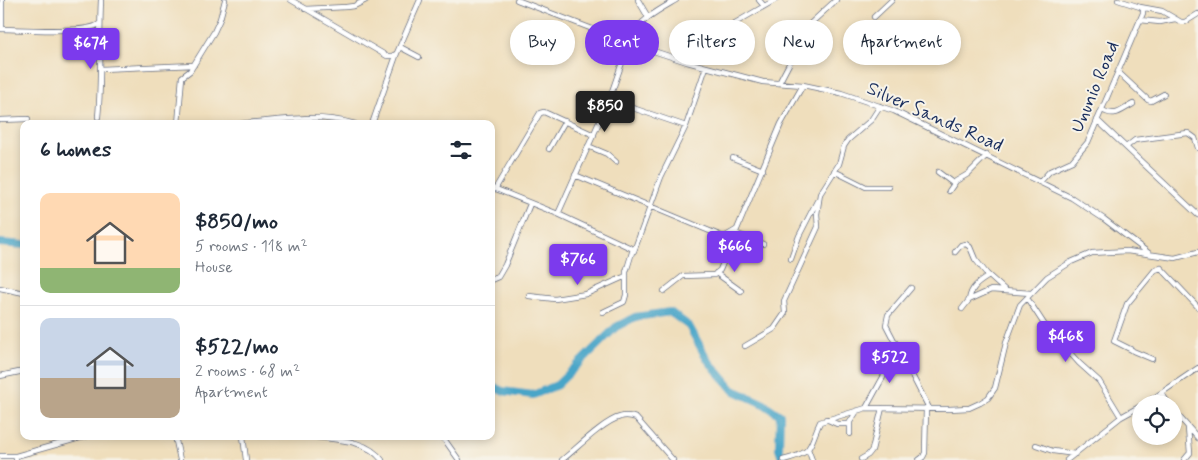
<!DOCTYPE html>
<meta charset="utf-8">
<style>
:root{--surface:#fff;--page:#f2f2f3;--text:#1f2937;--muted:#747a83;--line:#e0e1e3;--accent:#7c3aed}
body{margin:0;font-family:Mynerve,sans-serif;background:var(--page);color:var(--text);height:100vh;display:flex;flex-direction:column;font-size:19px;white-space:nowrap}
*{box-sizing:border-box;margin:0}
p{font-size:16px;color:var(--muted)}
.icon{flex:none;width:28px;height:28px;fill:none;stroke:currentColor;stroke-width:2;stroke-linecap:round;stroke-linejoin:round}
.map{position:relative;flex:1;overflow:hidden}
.sheet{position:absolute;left:20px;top:120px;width:475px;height:320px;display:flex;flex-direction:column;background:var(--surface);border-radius:10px;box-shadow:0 2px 8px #0003}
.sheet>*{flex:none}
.banner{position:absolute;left:510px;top:20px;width:475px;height:45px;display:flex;gap:10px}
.controls{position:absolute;left:1132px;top:395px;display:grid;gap:10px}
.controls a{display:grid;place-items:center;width:50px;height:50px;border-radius:50%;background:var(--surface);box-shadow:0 2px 8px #0003;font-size:25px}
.price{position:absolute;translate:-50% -42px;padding:0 11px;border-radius:5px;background:var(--accent);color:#fff;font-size:16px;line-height:32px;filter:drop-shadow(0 1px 2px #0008)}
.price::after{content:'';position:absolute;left:50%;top:30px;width:15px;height:11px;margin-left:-8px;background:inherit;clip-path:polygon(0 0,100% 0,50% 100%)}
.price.selected{background:#222;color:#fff}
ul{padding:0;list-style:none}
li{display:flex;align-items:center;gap:15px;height:125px;padding:0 20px}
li+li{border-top:1px solid var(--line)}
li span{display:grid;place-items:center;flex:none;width:140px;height:100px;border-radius:10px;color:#555}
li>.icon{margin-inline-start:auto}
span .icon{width:60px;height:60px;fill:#fffc;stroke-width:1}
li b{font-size:21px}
h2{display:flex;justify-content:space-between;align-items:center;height:60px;padding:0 20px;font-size:21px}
.tag{padding:0 18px;border-radius:22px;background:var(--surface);box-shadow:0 2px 8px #0003;font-size:18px;line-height:45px}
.tag.selected{background:var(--accent);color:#fff}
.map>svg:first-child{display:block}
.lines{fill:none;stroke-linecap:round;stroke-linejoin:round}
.river{stroke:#4aa5c8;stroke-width:8}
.minor-casing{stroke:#656c7f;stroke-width:6}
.minor{stroke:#fff;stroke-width:4.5}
.labels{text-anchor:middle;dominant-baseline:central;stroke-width:4;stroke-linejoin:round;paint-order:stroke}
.street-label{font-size:19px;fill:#1b2f5e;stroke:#f7f3e8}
</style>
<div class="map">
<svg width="1198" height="460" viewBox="0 0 1198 460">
<rect width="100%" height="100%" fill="#f7f3e8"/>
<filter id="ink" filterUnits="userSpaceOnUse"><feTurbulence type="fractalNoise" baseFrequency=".02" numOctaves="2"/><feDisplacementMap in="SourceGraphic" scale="10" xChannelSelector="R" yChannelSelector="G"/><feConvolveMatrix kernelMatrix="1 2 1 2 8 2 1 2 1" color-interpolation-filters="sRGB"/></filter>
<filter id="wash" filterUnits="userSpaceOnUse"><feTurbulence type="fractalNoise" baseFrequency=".0096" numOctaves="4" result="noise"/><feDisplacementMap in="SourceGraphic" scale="20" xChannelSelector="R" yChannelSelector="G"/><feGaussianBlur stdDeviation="1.12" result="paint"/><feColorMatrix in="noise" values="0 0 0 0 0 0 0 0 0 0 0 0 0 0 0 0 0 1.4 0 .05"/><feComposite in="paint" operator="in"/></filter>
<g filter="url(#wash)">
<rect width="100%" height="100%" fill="#efdebc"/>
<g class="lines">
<path class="river" d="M0 243 24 245
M491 385 502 391 533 395 557 385 616 327 635 317 670 312 689 326 707 359 733 390 764 404 780 415 779 448 783 460"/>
</g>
</g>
<g filter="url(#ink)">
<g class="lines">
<g class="minor-casing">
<path id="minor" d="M291 0 387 56H392L396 54
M517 0 629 43 687 62 763 82 803 85 841 93 894 111 1072 198 1104 219 1150 254
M638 0 648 17
M759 0 764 6
M1140 7 1162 11 1181 22H1185L1198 14
M305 9 346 7 354 6 366 0
M874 17 892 0
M1140 20 1160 22 1175 19
M0 29C18 29 87 34 99 24
M2 29V0
M400 47 419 57
M687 62 692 50 695 46 775 0
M101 69 194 65
M1118 72 1148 100 1151 101 1164 94
M779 83 810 24 836 0
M609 100 686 126
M1102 110C1116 118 1121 110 1133 104
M98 117C102 78 99 39 101 0
M0 120 28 119
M1097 120 1198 215
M178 124 182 77 190 71 214 32 220 19 225 0
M239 124C277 120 318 113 355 124
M372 124 397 53 420 0
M588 146 607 154 616 162
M1126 147 1135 140 1188 133 1195 138 1198 148
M549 149 565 121
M733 158 763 170
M834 171 866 187H889
M938 172 954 184
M575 175 724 237 736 230
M1040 182 1050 171 1072 161 1088 142 1143 13V9L1140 7 1118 0
M491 187 558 214 633 249 626 272V295L624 302 603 312
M495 189 540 113 544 112 594 135
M949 191 956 181 968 174 987 155
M558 214 609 100 631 37C641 19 659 10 676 0
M735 233 763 244
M634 251 661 177 686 126 706 67
M955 252 961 245 966 244 970 247 975 259 987 274 1006 291
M791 259 799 236 817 201
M1161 268 1198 307
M716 273 741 291
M491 280 498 277 505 265 530 204
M0 288 24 293
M911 288 888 315 886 325 929 408
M664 291 683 276 714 275 720 270 781 124 803 85
M529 296 555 299 586 294 626 276
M1027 298 1044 324 1079 363 1099 381 1121 417
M969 300C971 287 979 282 989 276
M962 309 969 300 991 290 1031 293
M745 346 774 329 785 313 784 301 818 227 817 214 820 194 839 164 844 146 848 140 871 120 880 106
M1152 359 1133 351 1132 350 1114 341 1127 304 1155 270 1161 268
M0 376 24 371
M1162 394 1169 404
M1145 404 1198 368
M866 408 898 350
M1174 411 1198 438
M826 419 837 424H849
M850 434V422L857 411
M175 436 180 460
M243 436 246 460
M309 436C334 440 365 438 382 460
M442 436 459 460
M1036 445 1053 451 1075 454
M808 449 812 460
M0 456H16V460
M16 456 87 436
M861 459 868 455 872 450 882 408
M562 460C576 449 604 421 620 417 626 415 631 416 636 418L673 460
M783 460C815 452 808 448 820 422L866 408 949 409 969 408 980 403 988 398 995 388 1006 343 1020 305 1047 277 1071 262 1092 253 1127 251 1175 258 1198 252
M919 460 923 457 925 453 926 408
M1067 460 1121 417 1141 406
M1184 460 1190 453 1188 428"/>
</g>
<use href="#minor" class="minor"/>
</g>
</g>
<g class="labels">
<g class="street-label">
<text transform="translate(1095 87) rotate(-67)">Ununio Road</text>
<text transform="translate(935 117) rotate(24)">Silver Sands Road</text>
</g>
</g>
</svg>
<div class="controls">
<a><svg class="icon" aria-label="locate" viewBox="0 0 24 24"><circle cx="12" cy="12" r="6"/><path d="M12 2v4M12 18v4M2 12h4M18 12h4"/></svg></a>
</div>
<b class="price" style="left:91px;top:70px">$674</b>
<b class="price selected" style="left:605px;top:133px">$850</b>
<b class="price" style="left:735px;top:273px">$666</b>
<b class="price" style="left:578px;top:286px">$766</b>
<b class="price" style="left:1066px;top:363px">$468</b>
<b class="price" style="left:890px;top:384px">$522</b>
<div class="banner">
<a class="tag">Buy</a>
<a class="tag selected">Rent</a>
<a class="tag">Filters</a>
<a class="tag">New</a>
<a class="tag">Apartment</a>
</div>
<section class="sheet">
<h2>6 homes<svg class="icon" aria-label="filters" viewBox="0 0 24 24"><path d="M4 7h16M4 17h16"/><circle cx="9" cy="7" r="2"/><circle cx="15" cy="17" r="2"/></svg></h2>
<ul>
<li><span style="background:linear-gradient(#ffd9b3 75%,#8fb573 0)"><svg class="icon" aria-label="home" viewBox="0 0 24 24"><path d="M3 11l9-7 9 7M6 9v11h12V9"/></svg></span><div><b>$850/mo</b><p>5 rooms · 118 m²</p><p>House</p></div></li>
<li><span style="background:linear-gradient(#c9d6e8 60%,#b9a48a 0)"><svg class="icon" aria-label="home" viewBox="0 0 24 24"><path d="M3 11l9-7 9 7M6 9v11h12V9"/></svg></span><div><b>$522/mo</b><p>2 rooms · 68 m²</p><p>Apartment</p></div></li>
</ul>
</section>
</div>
